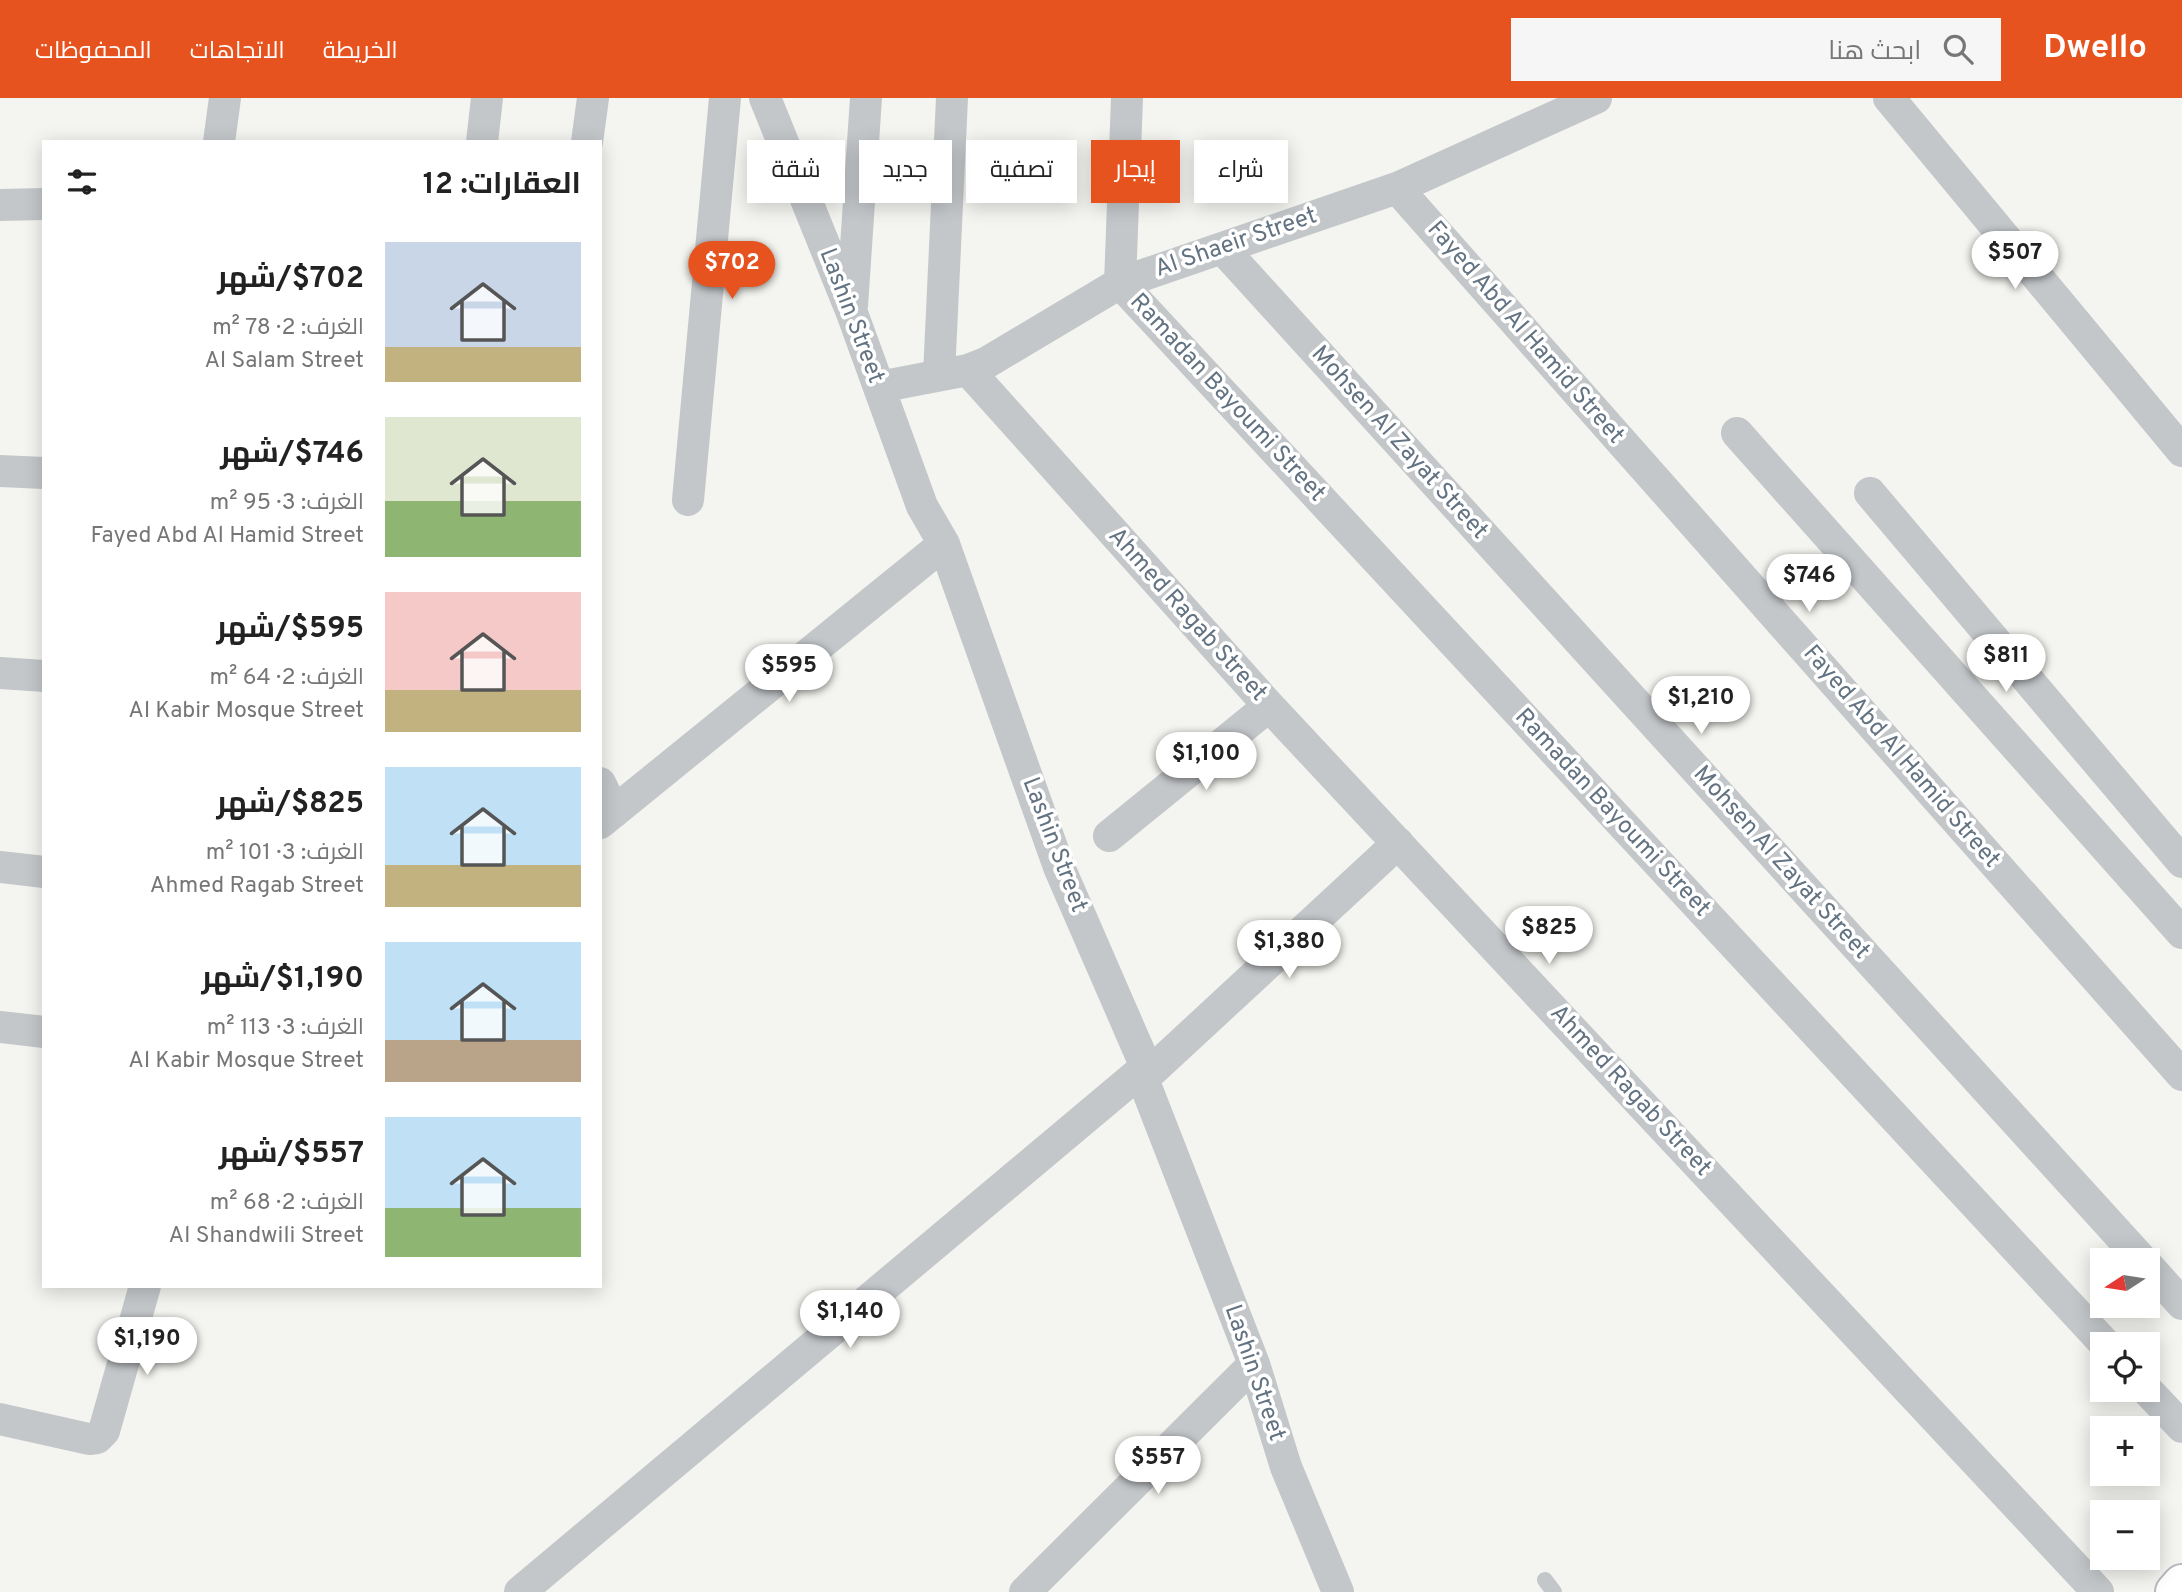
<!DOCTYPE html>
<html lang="ar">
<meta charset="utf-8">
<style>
:root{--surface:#fff;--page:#f6f6f6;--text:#222;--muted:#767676;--accent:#e7531e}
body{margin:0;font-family:Overpass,Cairo,sans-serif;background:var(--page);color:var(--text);direction:rtl;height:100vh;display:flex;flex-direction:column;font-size:26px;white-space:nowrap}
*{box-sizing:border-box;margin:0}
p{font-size:23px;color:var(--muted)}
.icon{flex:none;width:38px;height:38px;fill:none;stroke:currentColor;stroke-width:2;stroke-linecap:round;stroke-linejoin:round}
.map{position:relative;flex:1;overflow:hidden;direction:ltr}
.details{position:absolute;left:42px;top:42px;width:560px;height:1148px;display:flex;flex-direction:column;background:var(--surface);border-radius:0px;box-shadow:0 4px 18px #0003;direction:rtl}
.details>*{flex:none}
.banner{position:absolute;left:623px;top:42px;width:665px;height:63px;direction:rtl;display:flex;gap:14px}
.needle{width:46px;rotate:258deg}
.fabs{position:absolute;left:2090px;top:1150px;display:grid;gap:14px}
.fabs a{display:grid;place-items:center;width:70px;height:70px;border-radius:0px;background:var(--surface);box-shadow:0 4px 18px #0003;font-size:35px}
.price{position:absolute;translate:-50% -60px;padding:0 16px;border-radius:24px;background:#fff;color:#222;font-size:23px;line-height:46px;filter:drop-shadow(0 2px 4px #0008)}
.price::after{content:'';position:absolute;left:50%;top:42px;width:21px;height:16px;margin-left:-10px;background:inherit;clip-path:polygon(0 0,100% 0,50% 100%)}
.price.on{background:var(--accent);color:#fff}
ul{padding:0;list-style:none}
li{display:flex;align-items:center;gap:21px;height:175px;padding:0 21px}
li span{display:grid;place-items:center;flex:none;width:196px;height:140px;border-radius:0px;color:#555}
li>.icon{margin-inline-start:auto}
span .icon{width:84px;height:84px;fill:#fffc;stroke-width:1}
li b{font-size:30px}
h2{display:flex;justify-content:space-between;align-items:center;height:84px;padding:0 21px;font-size:30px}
.pill{padding:0 24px;border-radius:0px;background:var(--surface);box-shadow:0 4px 18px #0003;font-size:24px;line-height:63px}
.pill.on{background:var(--accent);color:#fff}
header{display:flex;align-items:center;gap:42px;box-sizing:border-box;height:98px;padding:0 35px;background:var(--accent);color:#fff}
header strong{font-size:33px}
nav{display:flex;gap:38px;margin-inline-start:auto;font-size:24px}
.search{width:490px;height:63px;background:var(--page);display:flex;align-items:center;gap:18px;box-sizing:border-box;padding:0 24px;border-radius:0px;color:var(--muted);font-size:26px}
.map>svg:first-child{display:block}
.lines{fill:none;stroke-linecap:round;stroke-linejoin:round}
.secondary-casing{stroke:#b6babe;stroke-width:42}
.service{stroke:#c4c7ca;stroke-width:16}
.minor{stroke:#c4c7ca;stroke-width:32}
.secondary{stroke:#fff;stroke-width:38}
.labels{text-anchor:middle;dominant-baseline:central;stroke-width:7;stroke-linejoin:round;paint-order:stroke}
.street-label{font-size:24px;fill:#637382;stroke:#fff}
</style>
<header>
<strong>Dwello</strong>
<div class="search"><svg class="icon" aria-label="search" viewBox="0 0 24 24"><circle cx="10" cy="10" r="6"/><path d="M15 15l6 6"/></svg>ابحث هنا</div>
<nav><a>الخريطة</a><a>الاتجاهات</a><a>المحفوظات</a></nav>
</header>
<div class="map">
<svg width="2182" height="1494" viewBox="0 0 2182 1494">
<rect width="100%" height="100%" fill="#f4f5f0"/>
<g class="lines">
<g class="secondary-casing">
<path id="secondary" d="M2175 1494 2182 1486"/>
</g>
<path class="service" d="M1545 1482 1554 1494"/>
<path class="minor" d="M765 0 852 215 922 408 944 446 1059 769 1146 969 1143 981 1254 1266 1286 1369 1338 1494
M1127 0 1120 185 2105 1246
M1889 0 2182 353
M219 44 225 0
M482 44 487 0
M587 44 593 0
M1397 90 2182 977
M0 107 44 106
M1222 150 2142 1162
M852 208 866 0
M968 272 1269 608 2098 1494
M939 277 952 0
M879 289 968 272 986 265 1120 185 1397 90 1596 0
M1737 335 2182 835
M0 373 44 375
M1870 395 2182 764
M688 402 725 0
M0 575 44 578
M600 685 614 714
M600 725 944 446
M1109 738 1269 608
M0 769 44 774
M0 929 44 934
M1143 981 1398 745
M2147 1167 2182 1206
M2147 1292 2182 1329
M0 1321 89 1341 97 1340 104 1333 145 1188
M520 1494 1146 969
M1025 1494 1254 1266"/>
<use href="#secondary" class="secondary"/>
</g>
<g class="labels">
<g class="street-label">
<text transform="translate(1236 145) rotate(-19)">Al Shaeir Street</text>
<text transform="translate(851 218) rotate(69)">Lashin Street</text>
<text transform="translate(1525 235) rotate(49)">Fayed Abd Al Hamid Street</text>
<text transform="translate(1227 300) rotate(47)">Ramadan Bayoumi Street</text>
<text transform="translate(1399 345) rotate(48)">Mohsen Al Zayat Street</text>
<text transform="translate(1187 517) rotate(48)">Ahmed Ragab Street</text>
<text transform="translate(1901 659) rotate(49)">Fayed Abd Al Hamid Street</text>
<text transform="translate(1612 715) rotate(47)">Ramadan Bayoumi Street</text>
<text transform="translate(1054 747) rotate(69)">Lashin Street</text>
<text transform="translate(1781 765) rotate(48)">Mohsen Al Zayat Street</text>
<text transform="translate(1630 993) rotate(47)">Ahmed Ragab Street</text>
<text transform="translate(1254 1275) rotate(71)">Lashin Street</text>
</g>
</g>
</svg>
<div class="fabs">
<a><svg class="needle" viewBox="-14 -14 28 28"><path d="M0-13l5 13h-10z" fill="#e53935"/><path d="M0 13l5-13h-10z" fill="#767676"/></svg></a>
<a><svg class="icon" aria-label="locate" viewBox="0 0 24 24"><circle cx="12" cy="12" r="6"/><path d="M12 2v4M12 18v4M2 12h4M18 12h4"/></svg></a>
<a>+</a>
<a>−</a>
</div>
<b class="price" style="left:2015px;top:193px">$507</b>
<b class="price on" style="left:732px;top:203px">$702</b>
<b class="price" style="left:1809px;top:516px">$746</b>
<b class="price" style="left:2006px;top:596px">$811</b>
<b class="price" style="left:789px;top:606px">$595</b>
<b class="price" style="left:1701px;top:638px">$1,210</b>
<b class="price" style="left:1206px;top:694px">$1,100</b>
<b class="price" style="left:1549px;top:868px">$825</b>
<b class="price" style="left:1289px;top:882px">$1,380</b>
<b class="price" style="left:850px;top:1252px">$1,140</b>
<b class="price" style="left:147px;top:1279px">$1,190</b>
<b class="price" style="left:1158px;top:1398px">$557</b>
<div class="banner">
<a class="pill">شراء</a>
<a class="pill on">إيجار</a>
<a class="pill">تصفية</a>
<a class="pill">جديد</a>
<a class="pill">شقة</a>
</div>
<section class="details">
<h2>العقارات: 12<svg class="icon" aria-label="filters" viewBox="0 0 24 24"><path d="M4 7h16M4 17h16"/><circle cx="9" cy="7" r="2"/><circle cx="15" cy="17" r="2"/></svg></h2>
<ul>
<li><span style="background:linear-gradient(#c9d6e8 75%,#c2b280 0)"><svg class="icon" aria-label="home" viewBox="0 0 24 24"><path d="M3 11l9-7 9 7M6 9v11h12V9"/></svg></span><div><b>$702/شهر</b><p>الغرف: 2 · 78 m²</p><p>Al Salam Street</p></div></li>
<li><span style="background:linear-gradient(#dfe7d0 60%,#8fb573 0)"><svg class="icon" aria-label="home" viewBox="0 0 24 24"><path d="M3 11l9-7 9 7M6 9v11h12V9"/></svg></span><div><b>$746/شهر</b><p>الغرف: 3 · 95 m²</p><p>Fayed Abd Al Hamid Street</p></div></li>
<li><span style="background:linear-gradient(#f6c9c9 70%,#c2b280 0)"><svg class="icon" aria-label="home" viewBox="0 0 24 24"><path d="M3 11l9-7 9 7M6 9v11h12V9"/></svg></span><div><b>$595/شهر</b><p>الغرف: 2 · 64 m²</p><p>Al Kabir Mosque Street</p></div></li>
<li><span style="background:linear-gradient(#bfe0f5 70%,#c2b280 0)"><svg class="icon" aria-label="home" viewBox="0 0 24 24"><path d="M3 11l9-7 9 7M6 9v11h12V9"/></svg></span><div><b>$825/شهر</b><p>الغرف: 3 · 101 m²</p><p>Ahmed Ragab Street</p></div></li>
<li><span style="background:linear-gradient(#bfe0f5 70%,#b9a48a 0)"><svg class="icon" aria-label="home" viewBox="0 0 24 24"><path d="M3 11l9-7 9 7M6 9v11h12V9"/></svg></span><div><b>$1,190/شهر</b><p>الغرف: 3 · 113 m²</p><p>Al Kabir Mosque Street</p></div></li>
<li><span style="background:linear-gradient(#bfe0f5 65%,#8fb573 0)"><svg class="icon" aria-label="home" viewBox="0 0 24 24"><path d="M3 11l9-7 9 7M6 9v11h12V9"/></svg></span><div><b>$557/شهر</b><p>الغرف: 2 · 68 m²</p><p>Al Shandwili Street</p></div></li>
</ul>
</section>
</div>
